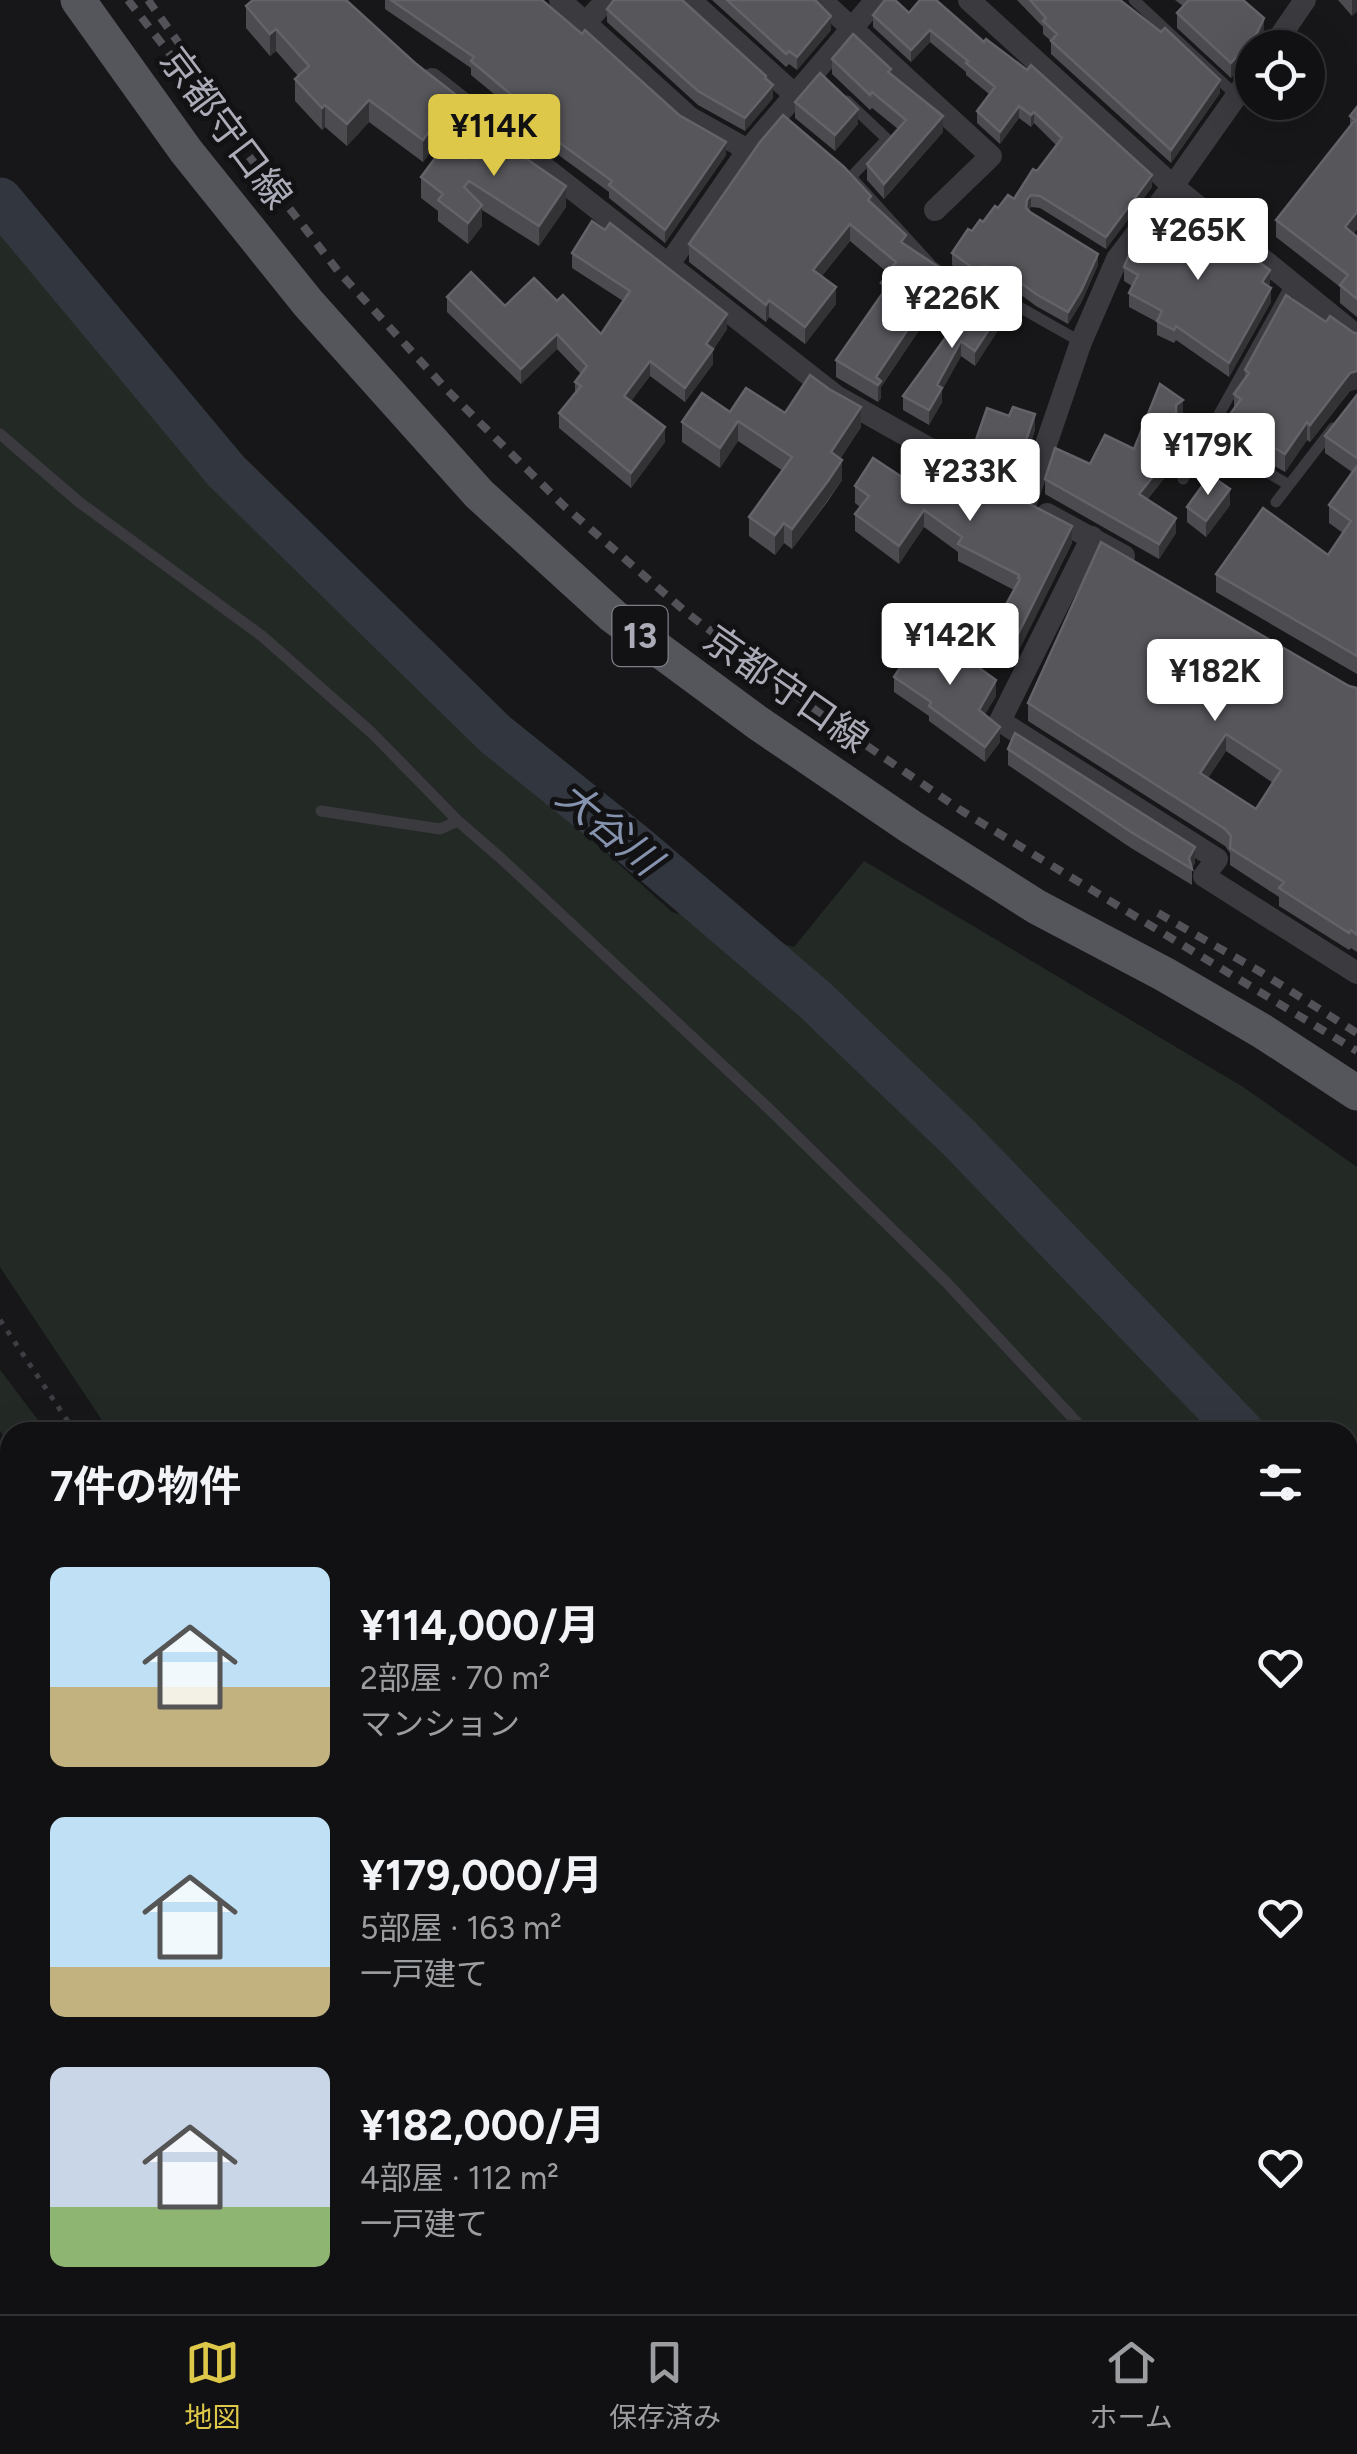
<!DOCTYPE html>
<html lang="ja">
<meta charset="utf-8">
<style>
:root{--surface:#111113;--page:#1e1f21;--text:#f1f3f6;--muted:#9c9da0;--line:#303133;--accent:#dec849}
body{margin:0;font-family:Figtree,"Noto Sans JP",sans-serif;background:var(--page);color:var(--text);height:100vh;display:flex;flex-direction:column;font-size:38px;white-space:nowrap}
*{box-sizing:border-box;margin:0}
p{font-size:32px;color:var(--muted)}
.icon{flex:none;width:55px;height:55px;fill:none;stroke:currentColor;stroke-width:2;stroke-linecap:round;stroke-linejoin:round}
.map{position:relative;flex:1;overflow:hidden}
.details{position:absolute;left:0px;top:1422px;width:1358px;height:892px;display:flex;flex-direction:column;background:var(--surface);border-radius:30px 30px 0 0;box-shadow:0 10px 40px #0002,0 0 0 2px var(--line)}
.details>*{flex:none}
.tools{position:absolute;left:1235px;top:30px;display:grid;gap:20px}
.tools a{display:grid;place-items:center;width:90px;height:90px;border-radius:50%;background:var(--surface);box-shadow:0 10px 40px #0002,0 0 0 2px var(--line);font-size:50px}
.price{position:absolute;translate:-50% -85px;padding:0 22px;border-radius:10px;background:#fff;color:#222;font-size:32px;line-height:65px;filter:drop-shadow(0 2px 5px #0008)}
.price::after{content:'';position:absolute;left:50%;top:60px;width:30px;height:22px;margin-left:-15px;background:inherit;clip-path:polygon(0 0,100% 0,50% 100%)}
.price.on{background:var(--accent);color:#111}
ul{padding:0;list-style:none}
li{display:flex;align-items:center;gap:30px;height:250px;padding:0 50px}
li span{display:grid;place-items:center;flex:none;width:280px;height:200px;border-radius:15px;color:#555}
li>.icon{margin-inline-start:auto}
span .icon{width:120px;height:120px;fill:#fffc;stroke-width:1}
li b{font-size:42px}
h2{display:flex;justify-content:space-between;align-items:center;height:120px;padding:0 50px;font-size:42px}
.tabs{display:flex;justify-content:space-around;align-items:center;height:140px;border-top:2px solid var(--line);background:var(--surface);font-size:28px;color:var(--muted)}
.tabs a{display:grid;justify-items:center;gap:5px}
.tabs .on{color:var(--accent)}
.map>svg:first-child{display:block}
.green{fill:#232a25}
.water{fill:#32373f}
.lines{fill:none;stroke-linecap:round;stroke-linejoin:round}
.river{stroke:#32373f;stroke-width:45}
.path{stroke:#3e3f44;stroke-width:5;stroke-dasharray:5 8;stroke-linecap:butt}
.service{stroke:#3a3a3f;stroke-width:11}
.minor{stroke:#3a3a3f;stroke-width:22}
.primary{stroke:#55555c;stroke-width:35}
.rail{stroke:#525258;stroke-width:8;stroke-dasharray:12 10;stroke-linecap:butt}
.wall{fill:#4c4b50;fill-rule:evenodd}
.shaded-wall{fill:#333235}
.building{fill:#56565b;stroke:#646369;stroke-width:2.5;fill-rule:evenodd}
.labels{text-anchor:middle;dominant-baseline:central;stroke-width:10;stroke-linejoin:round;paint-order:stroke}
.shield{fill:#121214;stroke:#7d7e86;stroke-width:2.5}
.shield-label{font-size:35px;font-weight:bold;fill:#abacb7}
.street-label{font-size:38px;fill:#abacb7;stroke:#121214}
.water-label{font-size:40px;font-style:italic;fill:#8593ae;stroke:#121214}
</style>
<div class="map">
<svg width="1357" height="2314" viewBox="0 0 1357 2314">
<rect width="100%" height="100%" fill="#171719"/>
<path class="green" d="M0 229 205 478 357 628 672 912 794 947 864 861 1243 1087 1357 1167V2314H663L657 2305H1348V1432H110L0 1267Z
M0 1369 1 1371 47 1432H10V1445L0 1431Z
M10 1472V2165L0 2150V1479Z
M101 2305H612L617 2314H107Z"/>
<path class="water" d="M0 2175 10 2190V2305H85L91 2314H0Z"/>
<g class="lines">
<path class="river" d="M0 200 226 471 495 734 637 848 814 999 960 1139 1242 1432
M1348 1556 1357 1568"/>
<path class="path" d="M0 1320 75 1432
M625 2305 631 2314"/>
<path class="service" d="M1134 0 1237 96
M847 101 887 139 851 177 932 266 966 291 984 287 1081 342
M1184 424 1289 485
M0 434 79 502 262 636 372 733 458 821 504 861 764 1104 946 1282 1086 1432
M1183 479 1292 283
M1276 502 1333 428
M321 811 440 829 458 821
M1348 1737 1357 1749
M914 2305 921 2314"/>
<path class="minor" d="M560 0 689 117 748 150
M690 0 795 95
M821 0 991 156 935 210
M969 0 1173 186 1357 336
M585 23 607 0
M1272 48 1305 0
M432 79 836 396 966 469
M669 264 748 150 876 0
M1026 503 1081 342 1117 259 1173 186 1252 74
M1047 514 1124 556
M1092 537 1000 721 1217 859 1204 876 1357 973"/>
<path class="primary" d="M78 0 186 151 308 303 479 494 613 616 758 723 911 827 1037 907 1164 974 1262 1031 1357 1093"/>
<path class="rail" d="M128 0 338 271 448 391 563 505 687 613 822 715 962 811 1357 1051
M148 0 183 49
M1158 913 1259 971 1357 1033"/>
</g>
<path class="wall" d="M385 0H542L726 155 665 243 609 198V192L538 140 537 142 512 123V109L471 75V68L385 9Z
M712 0H815L831 30 797 70 789 64 786 67Z
M1017 0H1120L1220 93 1171 163 1051 54V41L1043 34V27Z
M1175 0H1243L1264 33 1257 48H1252V53L1231 78 1177 28V13L1183 6Z
M1338 0H1357L1352 16Z
M246 6 456 117 423 162 369 122 347 146 325 127 322 130 295 101V79L298 76 276 51 270 56 246 28Z
M607 9 766 79 773 98 745 131 698 105 607 22Z
M909 13 1152 187 1106 249 1040 208 1031 207 1029 210 1098 265 1081 303 1068 324 1036 306 1013 289 1012 292 987 278 973 280 952 265V253L972 231 998 208 1014 199 1056 145 1034 123 1031 127 1019 118 1000 144 977 123V111L989 94 966 75V72L930 42 911 62 873 27V15Z
M832 59 891 75 943 132 884 199 867 180V164L898 129 872 108 870 110 832 74Z
M795 102 858 124 835 151 795 118Z
M1357 107V229L1353 234 1357 237V317L1340 303V287L1276 237V220L1350 126V116Z
M519 154 566 207 539 246 482 210V226L468 244 438 221V211L421 198V177L465 159Z
M871 202 906 246 946 290 881 387V398L878 402 836 377V360L881 296V283L888 273 850 241 822 276 836 304 805 344 769 317 766 322 689 262V244Z
M572 253 727 329 713 350V364L685 402 650 376 631 401 665 442 631 488 559 428V413L575 393V382L581 374 557 349 521 384 447 312V297L505 306 557 301 601 334 623 301 572 268Z
M1124 267 1270 284 1268 286 1271 302 1229 377 1176 340 1174 343 1157 335V322L1129 307V293L1132 286 1124 281Z
M976 296 1000 327 975 366 961 356 942 390V402L929 425 903 410V396Z
M1326 322 1354 333H1357V389L1350 391 1310 442 1307 440 1285 472 1226 438V420L1234 410V394L1245 379V370Z
M1357 395V674L1216 592V574L1328 555 1343 533 1329 523V505L1352 472 1325 453V436Z
M730 412 785 413 861 427 840 459 842 480 828 501 792 549 784 543 775 555 749 536V517L783 471 738 441 720 468 682 442V422Z
M1183 415 1181 416 1193 440 1182 460 1180 458 1147 500 1176 533 1159 559 1045 494V479L1134 449Z
M1009 416 1035 430 1018 479 976 456V440Z
M911 483 1072 543 1012 664 990 652V634L1014 590 958 561V552L924 527 899 564 855 531V514L860 507 855 503V486Z
M1230 505 1206 537 1187 522V507Z
M894 677 996 696 985 714 1000 742 985 762 929 721V716L894 692Z
M1349 686 1357 688V952L1351 948 1349 950 1279 906V897L1230 865V853L1225 846 1028 721V703ZM1226 751 1273 783 1256 809 1208 778Z
M1008 749 1195 863 1192 868V885L1131 848 1008 765Z"/>
<path class="shaded-wall" d="M1352 0H1357V12L1352 16Z
M831 16V30L797 70V57Z
M1264 18V33L1257 48H1252V53L1231 78V63Z
M276 29V51L270 56V34Z
M930 30V42L911 62V50Z
M1220 80V93L1171 163V150Z
M773 85V98L745 131V118Z
M456 95V117L423 162V140Z
M369 100V122L347 146V124Z
M325 105V127L322 130V108Z
M1019 106V118L1000 144V132Z
M858 109V124L835 151V135Z
M1034 112V123L1031 127V115Z
M943 116V132L884 199V184Z
M726 142V155L665 243V230Z
M1152 175V187L1106 249V237Z
M566 186V207L539 246V226Z
M1031 195V207L1027 212V200Z
M482 205V226L468 244V223Z
M1357 212V229L1345 245V227Z
M850 224V241L813 287V270Z
M1098 254V265L1081 303 1068 324V312Z
M1270 270V284L1262 296V282Z
M946 272V290L881 387V398L878 402V385L876 377Z
M836 287V304L805 344V327Z
M1271 288V302L1229 377V363Z
M769 300V317L766 322V305Z
M1000 312V327L975 366V351Z
M727 314V329L713 350V364L685 402V388L706 344Z
M557 334V349L521 384V369Z
M961 341V356L942 390V402L929 425V410L937 385Z
M650 361V376L624 411V396Z
M1357 371V389L1350 391 1310 442V425L1350 373Z
M1183 400V415L1176 420V405Z
M861 407V427L831 472V452Z
M1035 414V430L1018 479V464Z
M738 421V441L720 468V448Z
M1307 422V440L1285 472V454Z
M1193 425V440L1182 460V445Z
M665 427V442L631 488V473Z
M1180 443V458L1139 510V494Z
M842 460V480L792 549V529Z
M1230 489V505L1206 537V521Z
M924 510V527L899 564V546Z
M1176 518V533L1159 559V544Z
M784 523V543L775 555V535Z
M1072 526V543L1012 664V646Z
M996 680V696L979 725V710Z
M1000 727V742L985 762V747Z
M1226 734V751L1200 790V773Z
M1195 847V863L1192 869 1189 858Z"/>
<path class="building" d="M253 0H346L415 63 456 95 423 140 369 100 347 124 325 105 322 108 295 79 309 66 276 29 270 34 246 6Z
M391 0H542L582 34 585 30 679 115 726 142 665 230 609 185 612 181 538 127 537 129 512 109 519 101 471 61 474 57Z
M614 0H682L766 76 765 78 773 85 745 118 698 91 607 9Z
M727 0H815L831 16 797 57 789 51 786 54Z
M885 0H895L909 13 920 0H936L984 42 986 39 1027 70 1031 65 1152 175 1106 237 1040 196 1031 195 1027 200 1026 208 1030 212 1098 254 1081 291 1068 312 1036 294 1013 277 1012 280 987 266 973 268 952 253 968 229 972 231 980 220 983 222 995 206 998 208 1008 195 1014 199 1033 169 1037 171 1062 138 1034 112 1031 115 1019 106 1000 132 977 111 995 87 966 63 968 61 930 30 911 50 873 15Z
M1030 0H1120L1161 32 1165 28 1220 80 1171 150 1051 41 1057 34 1043 21 1046 18Z
M1189 0H1243L1264 18 1257 33 1231 63 1177 13Z
M853 34 891 69 888 72 943 116 884 184 867 164 906 120 872 92 870 95 832 59Z
M820 73 858 109 835 135 795 102Z
M1357 107V212L1345 227 1357 237V299L1340 285 1348 275 1276 220 1355 120 1350 116Z
M783 115 844 167 871 196 868 200 906 235 901 242 946 272 876 377 881 381 878 385 836 360 887 287 881 283 896 262 850 224 813 270 836 287 805 327 769 300 766 305 689 244 760 142Z
M491 124 519 146 515 151 566 186 539 226 469 181 464 187 482 205 468 223 438 200 443 194 421 177 445 145 465 159Z
M1165 207 1227 244 1229 241 1270 270 1262 282 1271 288 1229 363 1176 326 1174 330 1157 321 1162 311 1129 293 1138 275 1124 267 1130 253Z
M592 221 605 230 610 223 727 314 706 344 713 349 685 388 650 361 624 396 665 427 631 473 559 413 581 386 575 382 587 366 557 334 521 369 447 297 471 272 505 306 534 278 557 301 563 295 601 334 630 291 572 253Z
M1286 295 1326 322 1330 316 1354 333H1357V371L1350 373 1310 425 1307 422 1285 454 1226 420 1241 399 1234 394 1249 373 1245 370Z
M976 296 1000 312 975 351 961 341 937 385 942 388 929 410 903 396Z
M810 375 829 389 861 407 831 452 842 460 828 481 792 529 784 523 775 535 749 517 792 457 738 421 720 448 682 422 702 393 730 412 746 388 785 413Z
M1160 384 1183 400 1176 405V413L1193 425 1182 445 1180 443 1139 494 1176 518 1159 544 1045 479 1055 448 1090 464 1105 435 1134 449Z
M1357 395V458L1325 436Z
M1013 407 1035 414 1018 464 976 440 987 408 1009 416Z
M928 451 939 458 941 454 1020 499 1072 526 1012 646 990 634 1020 579 1018 578 1019 575 958 544 962 537 924 510 899 546 855 514 869 496 855 486 873 458 911 483Z
M1357 466V656L1216 574 1263 508 1328 555 1351 521 1329 505Z
M1210 475 1230 489 1206 521 1187 507Z
M1101 542 1349 686 1357 688V935L1351 930 1349 933 1279 888 1284 882 1230 848 1231 836 1225 829 1028 703ZM1226 734 1281 770 1256 809 1200 773Z
M922 635 961 661 964 657 996 680 979 710 1000 727 985 747 929 706 931 702 894 677Z
M1015 733 1195 847 1189 858 1192 869 1131 832 1008 749Z"/>
<g class="labels">
<rect class="shield" x="612.5" y="606" width="55" height="60" rx="8"/>
<g class="shield-label">
<text x="640" y="636">13</text>
</g>
<g class="street-label">
<text transform="translate(226 128) rotate(53)">京都守口線</text>
<text transform="translate(786 689) rotate(35)">京都守口線</text>
</g>
<g class="water-label">
<text transform="translate(609 828) rotate(40)">大谷川</text>
</g>
</g>
</svg>
<div class="tools">
<a><svg class="icon" aria-label="locate" viewBox="0 0 24 24"><circle cx="12" cy="12" r="6"/><path d="M12 2v4M12 18v4M2 12h4M18 12h4"/></svg></a>
</div>
<b class="price on" style="left:494px;top:179px">¥114K</b>
<b class="price" style="left:1198px;top:283px">¥265K</b>
<b class="price" style="left:952px;top:351px">¥226K</b>
<b class="price" style="left:1208px;top:498px">¥179K</b>
<b class="price" style="left:970px;top:524px">¥233K</b>
<b class="price" style="left:950px;top:688px">¥142K</b>
<b class="price" style="left:1215px;top:724px">¥182K</b>
<section class="details">
<h2>7件の物件<svg class="icon" aria-label="filters" viewBox="0 0 24 24"><path d="M4 7h16M4 17h16"/><circle cx="9" cy="7" r="2"/><circle cx="15" cy="17" r="2"/></svg></h2>
<ul>
<li><span style="background:linear-gradient(#bfe0f5 60%,#c2b280 0)"><svg class="icon" aria-label="home" viewBox="0 0 24 24"><path d="M3 11l9-7 9 7M6 9v11h12V9"/></svg></span><div><b>¥114,000/月</b><p>2部屋 · 70 m²</p><p>マンション</p></div><svg class="icon" aria-label="heart" viewBox="0 0 24 24"><path d="M12 20l-8-8c-3-5 5-10 8-4 3-6 11-1 8 4z"/></svg></li>
<li><span style="background:linear-gradient(#bfe0f5 75%,#c2b280 0)"><svg class="icon" aria-label="home" viewBox="0 0 24 24"><path d="M3 11l9-7 9 7M6 9v11h12V9"/></svg></span><div><b>¥179,000/月</b><p>5部屋 · 163 m²</p><p>一戸建て</p></div><svg class="icon" aria-label="heart" viewBox="0 0 24 24"><path d="M12 20l-8-8c-3-5 5-10 8-4 3-6 11-1 8 4z"/></svg></li>
<li><span style="background:linear-gradient(#c9d6e8 70%,#8fb573 0)"><svg class="icon" aria-label="home" viewBox="0 0 24 24"><path d="M3 11l9-7 9 7M6 9v11h12V9"/></svg></span><div><b>¥182,000/月</b><p>4部屋 · 112 m²</p><p>一戸建て</p></div><svg class="icon" aria-label="heart" viewBox="0 0 24 24"><path d="M12 20l-8-8c-3-5 5-10 8-4 3-6 11-1 8 4z"/></svg></li>
</ul>
</section>
</div>
<nav class="tabs">
<a class="on"><svg class="icon" aria-label="map" viewBox="0 0 24 24"><path d="M3 6l6-2 6 2 6-2v14l-6 2-6-2-6 2zM9 4v14M15 6v14"/></svg>地図</a>
<a><svg class="icon" aria-label="saved" viewBox="0 0 24 24"><path d="M7 4h10v16l-5-4-5 4z"/></svg>保存済み</a>
<a><svg class="icon" aria-label="home" viewBox="0 0 24 24"><path d="M3 11l9-7 9 7M6 9v11h12V9"/></svg>ホーム</a>
</nav>
